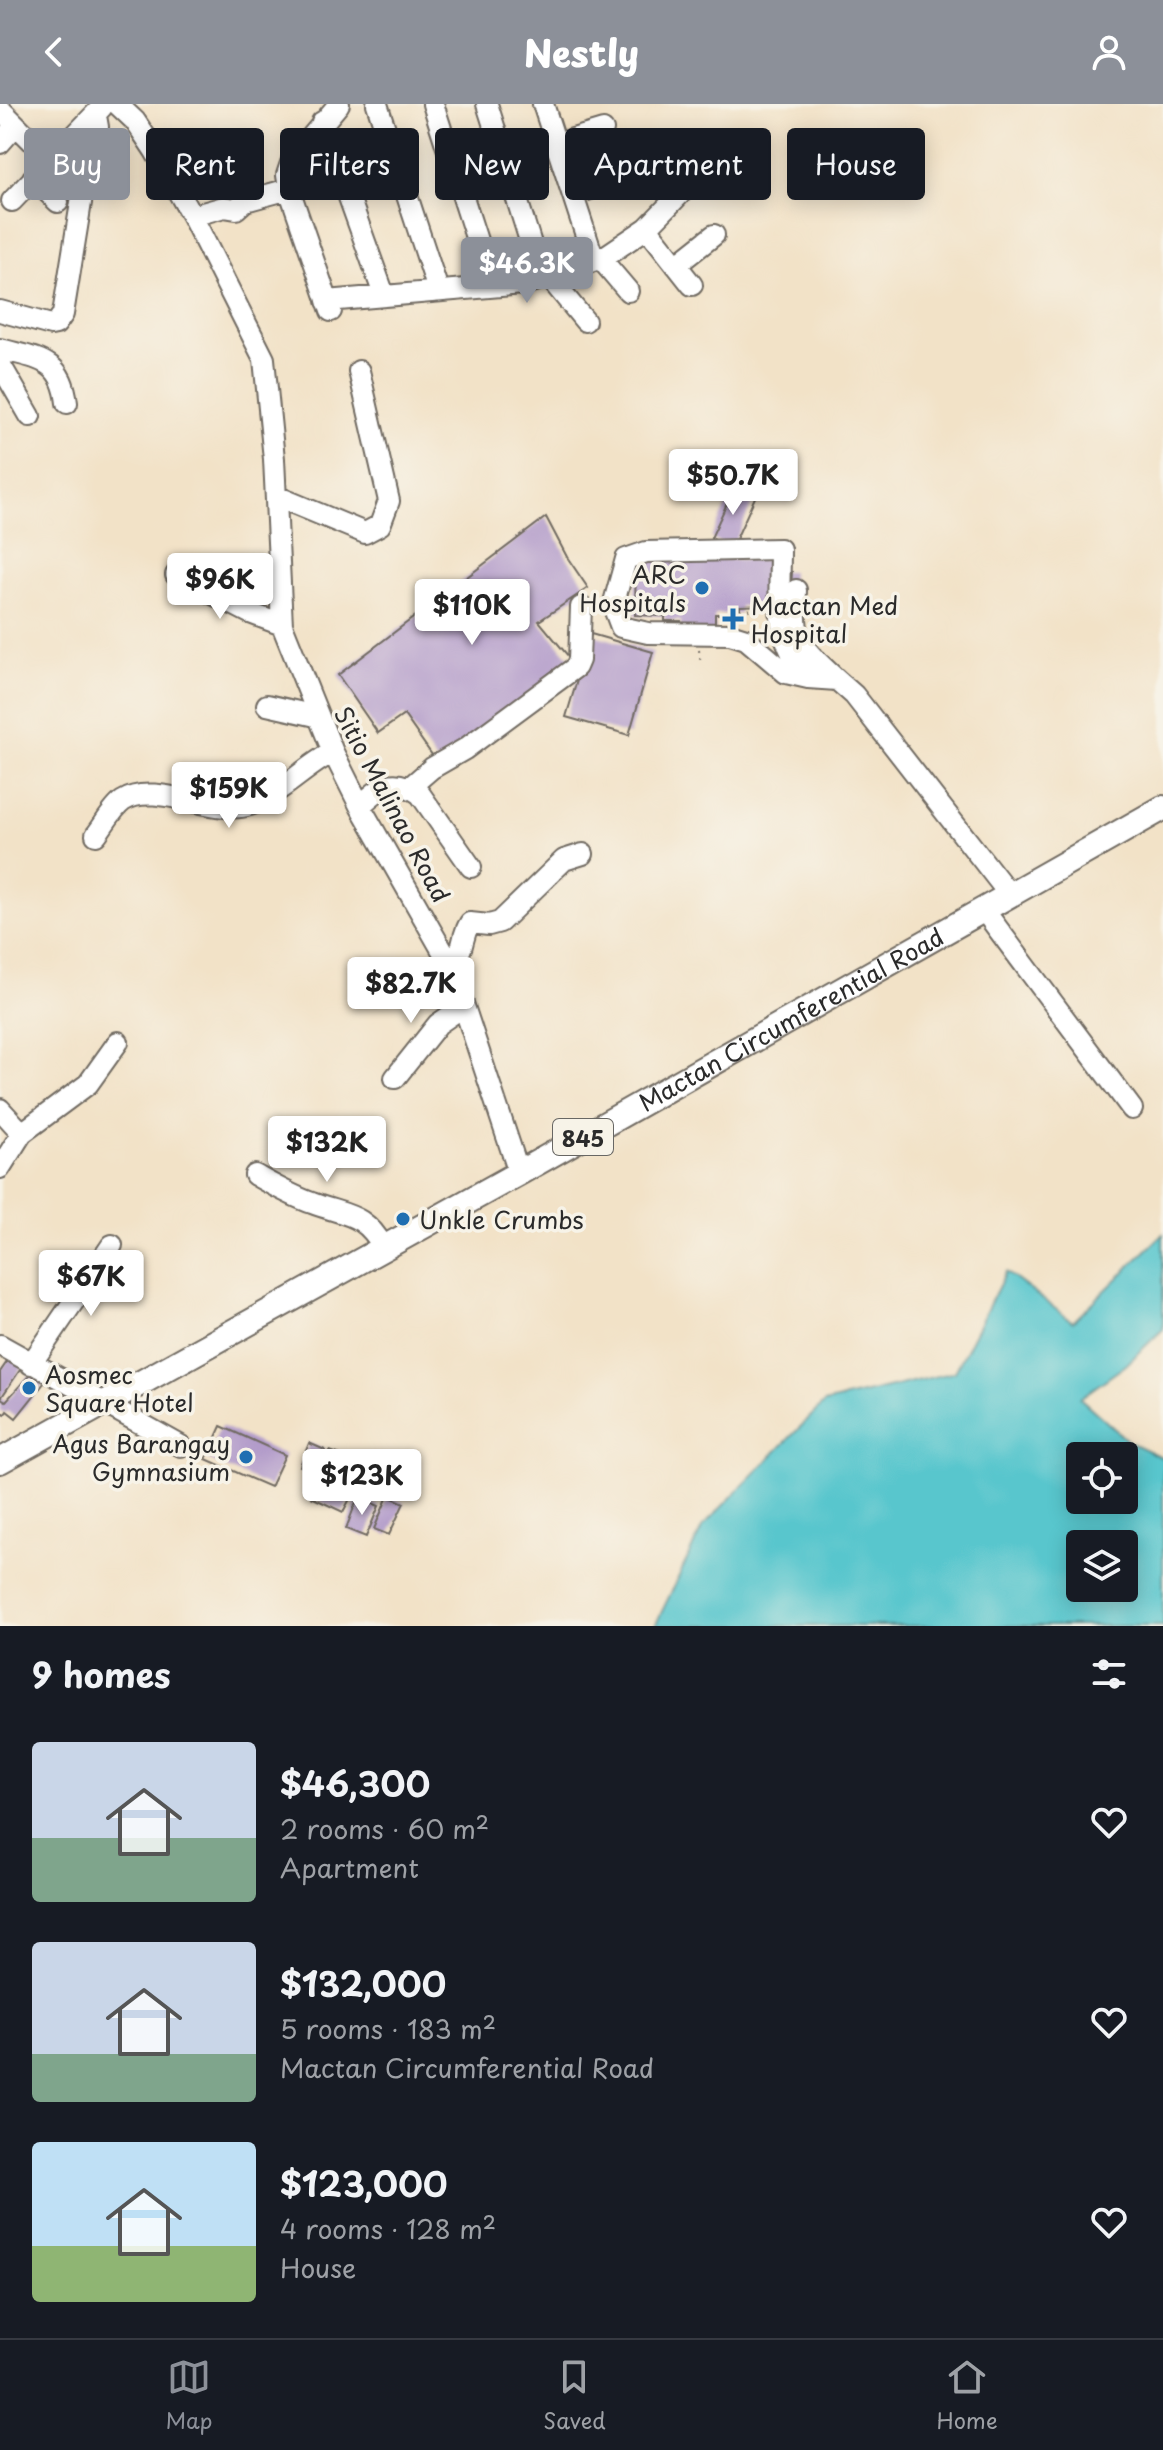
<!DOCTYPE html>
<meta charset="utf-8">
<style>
:root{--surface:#171b24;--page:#20242c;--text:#f1f3f6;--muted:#9ea1a6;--line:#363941;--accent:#8c9099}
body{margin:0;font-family:"Playpen Sans",sans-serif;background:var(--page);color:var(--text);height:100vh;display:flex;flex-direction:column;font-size:30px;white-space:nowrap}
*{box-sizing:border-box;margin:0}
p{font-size:26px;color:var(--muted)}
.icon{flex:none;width:44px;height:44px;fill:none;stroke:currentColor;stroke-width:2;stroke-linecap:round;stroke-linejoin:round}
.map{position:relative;height:1522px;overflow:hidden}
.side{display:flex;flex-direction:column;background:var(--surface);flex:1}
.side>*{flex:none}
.hud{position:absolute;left:24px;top:24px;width:1116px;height:72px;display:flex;gap:16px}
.fabs{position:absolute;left:1066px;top:1338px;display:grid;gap:16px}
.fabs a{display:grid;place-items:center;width:72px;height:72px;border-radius:8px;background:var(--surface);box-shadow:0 4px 20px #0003;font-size:40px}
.price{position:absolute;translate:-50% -68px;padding:0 18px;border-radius:8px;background:#fff;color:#222;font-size:26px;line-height:52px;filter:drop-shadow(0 2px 4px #0008)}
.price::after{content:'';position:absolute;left:50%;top:48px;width:24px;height:18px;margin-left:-12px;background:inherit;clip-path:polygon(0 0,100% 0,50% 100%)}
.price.selected{background:var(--accent);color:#fff}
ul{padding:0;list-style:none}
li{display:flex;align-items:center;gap:24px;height:200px;padding:0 32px}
li span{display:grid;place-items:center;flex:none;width:224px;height:160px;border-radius:8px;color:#555}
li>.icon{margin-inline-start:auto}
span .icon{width:96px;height:96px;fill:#fffc;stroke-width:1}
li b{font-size:34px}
h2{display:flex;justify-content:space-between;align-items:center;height:96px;padding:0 32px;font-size:34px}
.tag{padding:0 28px;border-radius:8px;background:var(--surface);box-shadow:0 4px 20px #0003;font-size:28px;line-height:72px}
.tag.selected{background:var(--accent);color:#fff}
header{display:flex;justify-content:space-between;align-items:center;height:104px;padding:0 32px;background:var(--accent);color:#fff;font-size:36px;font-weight:800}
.tab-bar{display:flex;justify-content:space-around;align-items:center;height:112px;border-top:2px solid var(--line);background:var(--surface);font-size:22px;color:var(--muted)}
.tab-bar a{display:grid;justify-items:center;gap:4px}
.tab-bar .selected{color:var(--accent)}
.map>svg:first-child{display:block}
.water{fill:#58c6cd;stroke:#42787c;stroke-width:2;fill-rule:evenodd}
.building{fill:#b39cca}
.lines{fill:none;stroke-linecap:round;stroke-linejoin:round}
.minor-casing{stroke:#716b62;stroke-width:24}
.major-casing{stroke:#716b62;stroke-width:28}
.path{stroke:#716b62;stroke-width:2;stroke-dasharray:2 6;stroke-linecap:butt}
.minor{stroke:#fff;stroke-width:20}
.major{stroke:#fff;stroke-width:24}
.poi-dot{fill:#1f6fb2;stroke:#f7f3e8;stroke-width:3}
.labels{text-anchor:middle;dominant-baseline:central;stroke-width:7;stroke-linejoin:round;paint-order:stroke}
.shield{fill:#f7f3e8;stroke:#686764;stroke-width:2}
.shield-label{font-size:22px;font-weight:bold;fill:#2b2b2b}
.poi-label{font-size:24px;fill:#2b2b2b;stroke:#f7f3e8;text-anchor:start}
.street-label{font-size:24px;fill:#2b2b2b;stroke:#f7f3e8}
</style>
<header><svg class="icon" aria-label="back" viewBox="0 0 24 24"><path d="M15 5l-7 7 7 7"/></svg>Nestly<svg class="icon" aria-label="person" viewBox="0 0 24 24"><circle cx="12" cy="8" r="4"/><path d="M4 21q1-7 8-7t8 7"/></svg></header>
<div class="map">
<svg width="1163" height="1522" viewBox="0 0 1163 1522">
<rect width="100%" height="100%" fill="#f7f3e8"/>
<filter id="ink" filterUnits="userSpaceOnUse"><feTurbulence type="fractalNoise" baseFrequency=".0125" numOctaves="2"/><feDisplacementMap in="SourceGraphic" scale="16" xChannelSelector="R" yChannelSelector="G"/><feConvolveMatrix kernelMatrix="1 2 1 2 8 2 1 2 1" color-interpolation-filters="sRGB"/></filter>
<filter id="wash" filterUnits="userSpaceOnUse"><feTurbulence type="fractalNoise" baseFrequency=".006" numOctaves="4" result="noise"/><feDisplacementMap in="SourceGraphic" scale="32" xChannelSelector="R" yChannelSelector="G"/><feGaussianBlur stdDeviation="1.8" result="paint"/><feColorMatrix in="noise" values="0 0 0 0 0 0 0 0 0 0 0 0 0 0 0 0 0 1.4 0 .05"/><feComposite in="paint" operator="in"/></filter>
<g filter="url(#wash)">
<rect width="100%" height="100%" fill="#f2e2c7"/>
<path class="water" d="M1163 1130V1225L1126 1261 1080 1294 1129 1338 1163 1354V1522H655L703 1422 824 1299 955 1268 1006 1168 1073 1218ZM1124 1352V1396H1080V1352ZM1124 1440V1484H1080V1440Z"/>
<g id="blocks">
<path class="building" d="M735 382 756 391 732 444 711 434Z
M546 413 567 453 588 484 539 517 574 559 437 658 404 611 378 629 338 571Z
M636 454 770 456 769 467 792 468 790 500 740 502V510H715V540L680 539 681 517H665V512L635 511Z
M591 530 653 548 629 631 566 613Z
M11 1252 24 1260 1 1294 6 1297 34 1266 48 1274 16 1314 7 1307 5 1310 0 1307V1268Z
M221 1322 285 1351 270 1383 206 1355Z
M309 1339 325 1346 316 1368 300 1362Z
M330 1347 395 1372 386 1394 321 1369Z
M319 1377 351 1393 343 1408 311 1393Z
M388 1392 404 1399 389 1431 374 1425Z
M358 1393 379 1402 366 1433 346 1425Z"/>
</g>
</g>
<g filter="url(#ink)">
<use href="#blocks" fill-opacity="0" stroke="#716b62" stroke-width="2"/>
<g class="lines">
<g class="minor-casing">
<path id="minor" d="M117 0 135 17 155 47 192 112 264 255 274 355 282 521 333 648 360 702 450 860 519 1069
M377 0 438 186
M433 0 491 180
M487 0 542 175
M543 0 594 156
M0 5 50 55
M322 18 384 191
M0 39 16 21
M556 40 603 26
M33 74 58 98
M573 91 605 80
M12 97 102 3
M192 112 224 103 236 105 245 97 289 85
M647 124 692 181
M600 154 628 187
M676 161 714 131
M549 173 585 217
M327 197 523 180 556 171 604 153 647 124 681 89
M0 207 51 221 56 220 63 210 84 80 98 23 96 12
M331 207 289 85 287 71 292 56 339 0
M0 245C37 255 62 254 67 299
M0 260 30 312
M276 392 365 429 380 421 389 397 359 267
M176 471 250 509 282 521
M796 486C794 540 799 540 837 576
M808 574C773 531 780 498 780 445L646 448 626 455 613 502 621 523 648 529 730 530 746 535 786 569 808 574 837 576 854 591 1009 790
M267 601 316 612
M410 683 432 664 465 645 576 563 579 556 581 503
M360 702C382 682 392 671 420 690L471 763
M96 731C104 721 113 704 123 697 154 676 216 713 250 701 281 690 304 663 333 648
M983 805 1132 1005
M450 860C468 841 459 837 470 819L489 821 500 818 564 756 583 750
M395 974 438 920 464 902
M0 1005 22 1029
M0 1064 22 1029 88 980 118 938
M255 1071C273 1081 292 1092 312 1099 346 1112 364 1108 384 1144
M0 1241 181 1342
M31 1260 112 1141"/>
</g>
<g class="major-casing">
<g id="major">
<path id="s1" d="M0 1357 519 1069 1163 704"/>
</g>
</g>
<path class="path" d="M740 506 763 505
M699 546 701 561"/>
<use href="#minor" class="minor"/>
<use href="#major" class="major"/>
</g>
</g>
<g class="poi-dot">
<circle cx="702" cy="484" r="8"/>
<path d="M729 503h8v8h8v8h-8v8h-8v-8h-8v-8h8z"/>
<circle cx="403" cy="1115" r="8"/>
<circle cx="29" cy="1284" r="8"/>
<circle cx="246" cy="1353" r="8"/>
</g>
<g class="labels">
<rect class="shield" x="553" y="1015" width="60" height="36" rx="6"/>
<g class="shield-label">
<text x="583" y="1033">845</text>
</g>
<g class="poi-label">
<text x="686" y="470" text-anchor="end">ARC<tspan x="686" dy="28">Hospitals</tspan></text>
<text x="751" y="501">Mactan Med<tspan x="751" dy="28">Hospital</tspan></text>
<text x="419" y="1115">Unkle Crumbs</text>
<text x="45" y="1270">Aosmec<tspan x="45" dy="28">Square Hotel</tspan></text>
<text x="230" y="1339" text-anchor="end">Agus Barangay<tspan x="230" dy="28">Gymnasium</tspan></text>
</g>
<g class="street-label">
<text transform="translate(393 700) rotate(62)">Sitio Malinao Road</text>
<text stroke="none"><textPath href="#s1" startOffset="906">Mactan Circumferential Road</textPath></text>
</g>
</g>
</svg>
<div class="fabs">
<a><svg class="icon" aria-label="locate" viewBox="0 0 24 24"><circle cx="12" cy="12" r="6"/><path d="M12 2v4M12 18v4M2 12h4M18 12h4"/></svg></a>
<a><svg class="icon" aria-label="layers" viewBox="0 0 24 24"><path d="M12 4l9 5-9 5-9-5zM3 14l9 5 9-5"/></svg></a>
</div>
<b class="price selected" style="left:527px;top:201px">$46.3K</b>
<b class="price" style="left:733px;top:413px">$50.7K</b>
<b class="price" style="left:220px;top:517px">$96K</b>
<b class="price" style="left:472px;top:543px">$110K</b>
<b class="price" style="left:229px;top:726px">$159K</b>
<b class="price" style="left:411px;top:921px">$82.7K</b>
<b class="price" style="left:327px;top:1080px">$132K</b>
<b class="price" style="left:91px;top:1214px">$67K</b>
<b class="price" style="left:362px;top:1413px">$123K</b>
<div class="hud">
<a class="tag selected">Buy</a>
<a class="tag">Rent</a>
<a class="tag">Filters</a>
<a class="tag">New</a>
<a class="tag">Apartment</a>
<a class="tag">House</a>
</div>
</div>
<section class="side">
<h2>9 homes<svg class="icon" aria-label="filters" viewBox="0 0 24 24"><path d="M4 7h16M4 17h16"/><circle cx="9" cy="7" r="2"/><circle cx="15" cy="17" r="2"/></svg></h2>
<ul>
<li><span style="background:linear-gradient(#c9d6e8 60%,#7fa58c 0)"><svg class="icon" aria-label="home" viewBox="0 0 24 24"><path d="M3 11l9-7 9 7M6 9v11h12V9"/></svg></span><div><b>$46,300</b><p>2 rooms · 60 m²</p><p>Apartment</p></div><svg class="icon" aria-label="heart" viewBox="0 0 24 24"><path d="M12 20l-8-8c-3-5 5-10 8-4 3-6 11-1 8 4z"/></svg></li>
<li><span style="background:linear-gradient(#c9d6e8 70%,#7fa58c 0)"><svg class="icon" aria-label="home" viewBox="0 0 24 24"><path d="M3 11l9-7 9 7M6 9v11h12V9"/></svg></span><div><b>$132,000</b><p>5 rooms · 183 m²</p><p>Mactan Circumferential Road</p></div><svg class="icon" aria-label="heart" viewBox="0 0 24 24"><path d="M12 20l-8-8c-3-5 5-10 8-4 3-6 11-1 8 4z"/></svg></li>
<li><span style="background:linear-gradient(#bfe0f5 65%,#8fb573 0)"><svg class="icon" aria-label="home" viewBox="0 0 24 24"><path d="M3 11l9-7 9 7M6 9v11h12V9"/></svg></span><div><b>$123,000</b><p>4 rooms · 128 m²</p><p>House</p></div><svg class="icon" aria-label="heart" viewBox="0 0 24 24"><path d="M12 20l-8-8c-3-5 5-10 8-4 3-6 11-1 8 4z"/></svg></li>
</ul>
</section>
<nav class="tab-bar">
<a class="selected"><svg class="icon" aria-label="map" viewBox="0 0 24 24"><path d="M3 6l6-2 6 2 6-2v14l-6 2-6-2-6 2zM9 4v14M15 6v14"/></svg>Map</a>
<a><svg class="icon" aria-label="saved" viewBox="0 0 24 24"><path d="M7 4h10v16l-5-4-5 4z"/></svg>Saved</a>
<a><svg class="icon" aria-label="home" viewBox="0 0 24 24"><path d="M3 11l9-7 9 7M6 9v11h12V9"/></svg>Home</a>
</nav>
